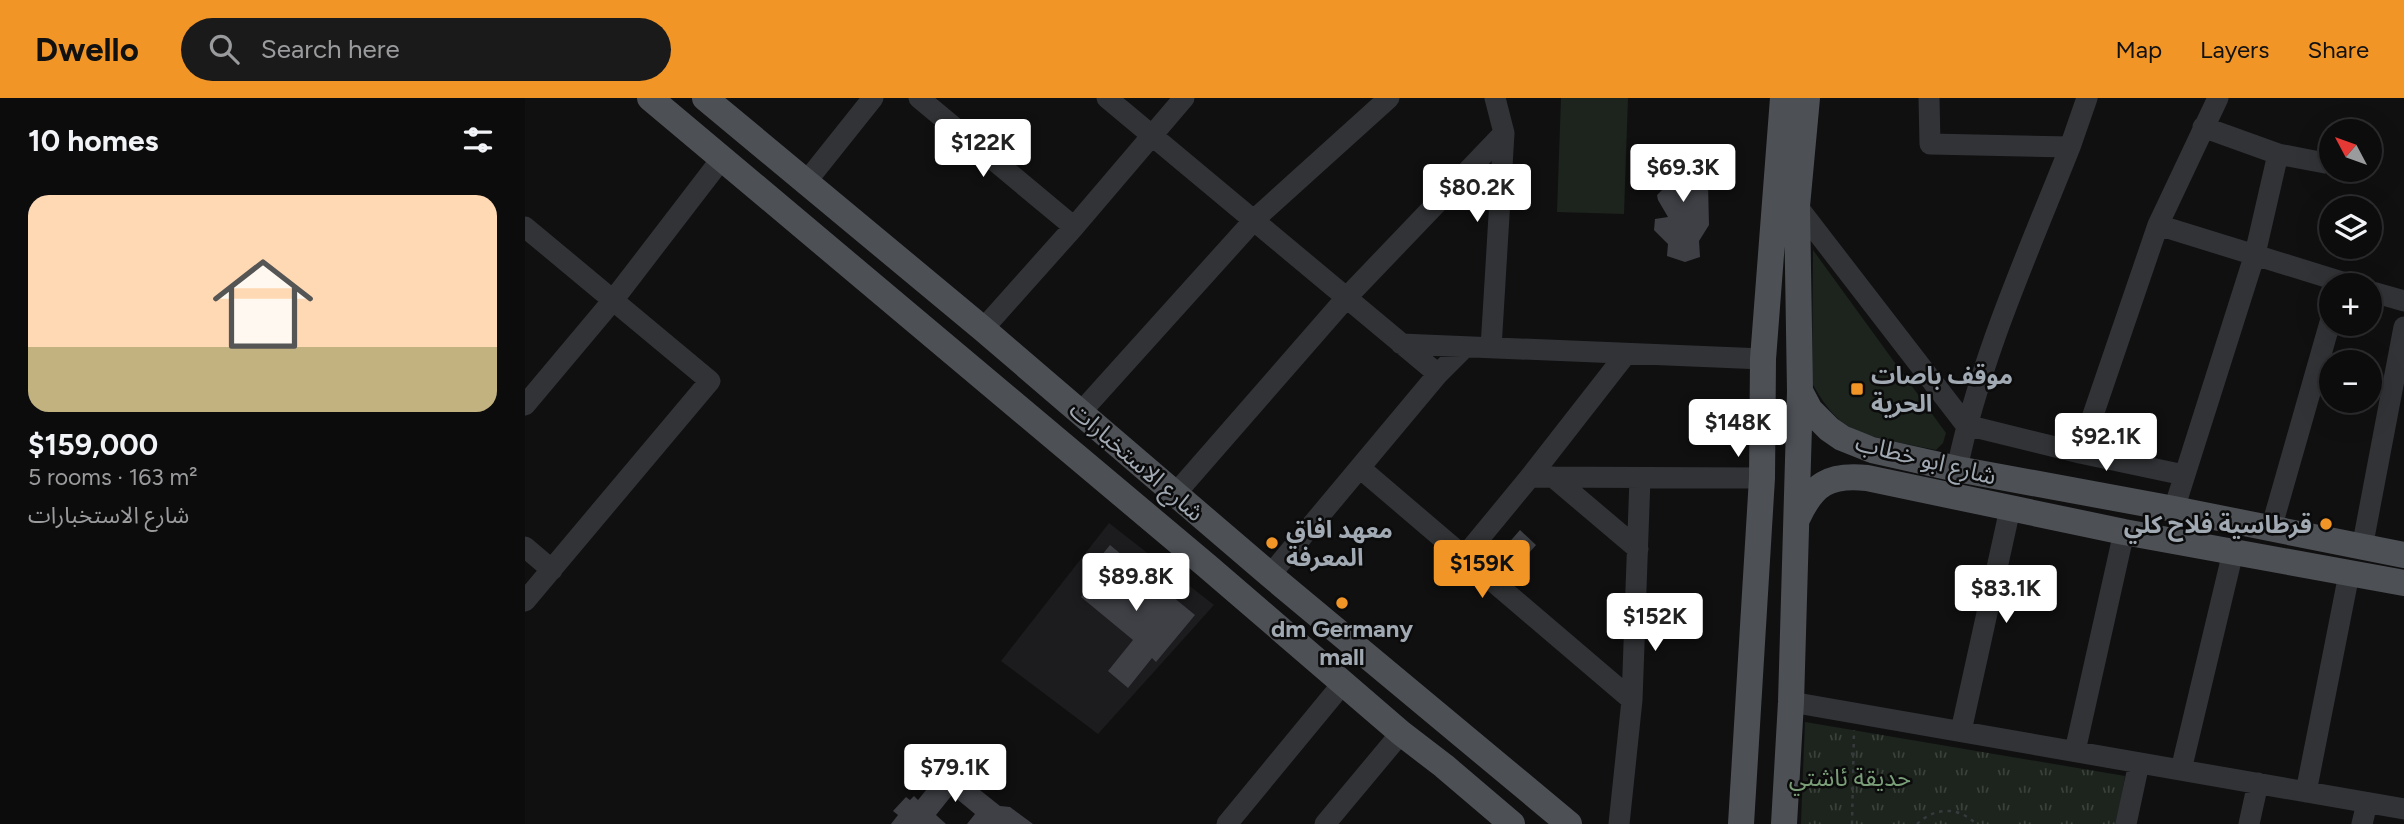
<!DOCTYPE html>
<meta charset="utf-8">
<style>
:root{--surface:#0c0c0d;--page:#1a1a1b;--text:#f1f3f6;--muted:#9a9b9d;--line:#2c2c2e;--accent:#f29527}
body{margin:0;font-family:Figtree,"Noto Sans Arabic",sans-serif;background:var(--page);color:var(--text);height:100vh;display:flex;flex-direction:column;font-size:26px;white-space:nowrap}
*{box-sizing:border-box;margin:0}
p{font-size:23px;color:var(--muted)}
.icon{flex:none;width:38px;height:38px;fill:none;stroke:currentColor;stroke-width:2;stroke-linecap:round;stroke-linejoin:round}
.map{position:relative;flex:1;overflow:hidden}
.sheet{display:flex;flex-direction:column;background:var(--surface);width:525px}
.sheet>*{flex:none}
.needle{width:46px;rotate:311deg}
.buttons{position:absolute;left:1794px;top:21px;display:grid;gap:14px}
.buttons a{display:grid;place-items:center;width:63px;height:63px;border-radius:50%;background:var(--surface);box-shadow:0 7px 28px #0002,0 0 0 2px var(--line);font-size:35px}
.price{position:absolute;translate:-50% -60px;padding:0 16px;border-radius:7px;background:#fff;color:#222;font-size:23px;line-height:46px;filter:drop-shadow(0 2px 4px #0008)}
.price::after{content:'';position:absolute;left:50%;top:42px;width:21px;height:16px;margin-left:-10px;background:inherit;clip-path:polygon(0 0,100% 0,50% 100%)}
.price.on{background:var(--accent);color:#111}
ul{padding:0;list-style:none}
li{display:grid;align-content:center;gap:14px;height:371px;padding:0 28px}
li span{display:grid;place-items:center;height:217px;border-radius:21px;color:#555}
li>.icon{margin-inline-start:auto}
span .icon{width:126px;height:126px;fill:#fffc;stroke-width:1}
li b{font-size:30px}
h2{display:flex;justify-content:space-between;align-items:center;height:84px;padding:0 28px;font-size:30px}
header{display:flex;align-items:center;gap:42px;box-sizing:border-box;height:98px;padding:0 35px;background:var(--accent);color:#111}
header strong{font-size:33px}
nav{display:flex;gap:38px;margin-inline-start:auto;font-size:24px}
.search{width:490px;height:63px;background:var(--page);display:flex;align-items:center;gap:18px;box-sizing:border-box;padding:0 24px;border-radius:38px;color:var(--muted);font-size:26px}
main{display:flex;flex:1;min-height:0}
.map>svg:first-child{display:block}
.built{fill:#1c1c1e}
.grass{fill:url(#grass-tufts)}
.garden{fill:#1c241d}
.building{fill:#3f4045}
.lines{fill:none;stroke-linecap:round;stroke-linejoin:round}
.path{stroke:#373a3d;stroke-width:2.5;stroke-dasharray:3.5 5;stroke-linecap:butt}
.minor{stroke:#313336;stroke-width:21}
.major{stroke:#4d5055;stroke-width:26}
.poi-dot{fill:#f29527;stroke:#0b0b0c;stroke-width:2.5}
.labels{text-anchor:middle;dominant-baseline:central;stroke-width:5;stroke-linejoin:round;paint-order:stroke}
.poi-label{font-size:24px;font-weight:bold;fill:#a1a9b2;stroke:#0b0b0c;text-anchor:start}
.street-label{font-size:24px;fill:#a1a9b2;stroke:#0b0b0c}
.park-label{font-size:24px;fill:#7a9e78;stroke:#0b0b0c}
</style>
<header>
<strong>Dwello</strong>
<div class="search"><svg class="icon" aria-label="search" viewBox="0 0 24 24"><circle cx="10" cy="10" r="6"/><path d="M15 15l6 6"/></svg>Search here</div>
<nav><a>Map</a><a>Layers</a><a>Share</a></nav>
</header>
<main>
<section class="sheet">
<h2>10 homes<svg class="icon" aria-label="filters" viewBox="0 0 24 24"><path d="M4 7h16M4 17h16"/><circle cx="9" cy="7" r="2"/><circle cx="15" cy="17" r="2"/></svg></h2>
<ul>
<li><span style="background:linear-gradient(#ffd9b3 70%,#c2b280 0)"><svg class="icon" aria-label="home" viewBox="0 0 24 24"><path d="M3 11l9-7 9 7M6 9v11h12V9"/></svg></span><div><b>$159,000</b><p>5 rooms · 163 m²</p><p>شارع الاستخبارات</p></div></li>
</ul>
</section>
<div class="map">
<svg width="1879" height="726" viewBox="0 0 1879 726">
<defs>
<pattern id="grass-tufts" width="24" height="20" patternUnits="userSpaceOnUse" patternTransform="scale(1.75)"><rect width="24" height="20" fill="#1c241d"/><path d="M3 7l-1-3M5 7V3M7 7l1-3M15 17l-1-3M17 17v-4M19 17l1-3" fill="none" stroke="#3a413b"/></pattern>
</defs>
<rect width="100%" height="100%" fill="#101011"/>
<path class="built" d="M584 425 689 507 573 636 476 563Z"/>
<path class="grass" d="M1280 624 1600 678 1592 726H1276Z"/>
<path class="garden" d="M1036 0H1103L1099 116 1032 114Z
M1288 152 1421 335 1418 345 1411 352C1388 347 1339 340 1321 327 1306 317 1296 301 1287 285Z"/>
<path class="building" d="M1154 53 1164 55 1187 75V82L1183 86 1184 127 1174 143 1175 159 1160 164 1142 158 1143 146 1129 132 1130 121 1143 119 1133 102 1132 97 1141 88 1133 82 1132 57Z
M995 432 1011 447 983 479 966 465Z
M585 447 670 517 631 564 627 560 603 590 583 573 608 542 556 499 576 475 568 468Z
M426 669 475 708 485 709 508 726H442L450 716 427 697 411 717 421 726H366L373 717 368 713 381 699 385 702 389 698 393 702 419 670 423 673Z"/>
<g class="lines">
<path class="path" d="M1327 726 1329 632
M1392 726C1410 709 1433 708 1451 726"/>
<path class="minor" d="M394 0 549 129
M582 0 913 276
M1404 0 1405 46 1545 49 1562 0
M1678 29 1753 56 1800 65
M281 84 348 0
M1272 108 1441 327 1555 355 1659 377
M1633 127 1827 187
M0 129 185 283 0 503
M1844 193 1879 203
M458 231 549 129 659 0
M876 246 1238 261
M966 250 979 35 970 0
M0 307 89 201 198 59
M556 314 730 121 864 0
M1555 355 1633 127 1693 0
M835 370 1107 602
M1432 371C1455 260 1503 155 1545 49
M1005 379 1237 380
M1028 379 1113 451
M651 395 822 199 979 35
M1649 411 1730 156 1753 56
M1746 431 1806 221
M0 449 27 472
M1837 450 1879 229
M939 459 1005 379 1101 256
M745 477 913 276 940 249
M1266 604 1879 711
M1436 633 1485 411
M1550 653 1599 434
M1656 672 1708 454
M1781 694 1824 476
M702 726 819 584
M800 726 876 635
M1094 726 1107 602 1115 380
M1601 726 1614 665
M1724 726 1733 685
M1837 726 1842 705"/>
<path class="major" d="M125 0 682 468 876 635 919 668 987 726
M180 0 458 231 745 477 1044 726
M1275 293 1285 312 1304 331 1317 340 1347 352 1432 371 1649 411 1879 457
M1272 421C1288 386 1304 376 1342 380L1599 434 1879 485
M1216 726 1237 380 1238 261 1258 0
M1259 726 1266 604 1275 293 1272 108 1282 0"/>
</g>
<g class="poi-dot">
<rect x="1325" y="284" width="14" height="14" rx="3.5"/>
<circle cx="1801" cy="426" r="7"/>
<circle cx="747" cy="445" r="7"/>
<circle cx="817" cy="505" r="7"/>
</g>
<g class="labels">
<g class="poi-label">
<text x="1346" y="277">موقف باصات<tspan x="1346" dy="28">الحریة</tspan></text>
<text x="1787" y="426" text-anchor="end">قرطاسية فلاح كلي</text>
<text x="761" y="431">معهد افاق<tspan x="761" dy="28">المعرفة</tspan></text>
<text x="817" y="530" text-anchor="middle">dm Germany<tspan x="817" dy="28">mall</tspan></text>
</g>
<g class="street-label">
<text transform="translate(1401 361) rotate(14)">شارع ابو خطاب</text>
<text transform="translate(612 363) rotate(41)">شارع الاستخبارات</text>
</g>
<g class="park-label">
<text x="1325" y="679">حديقة ئاشتي</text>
</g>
</g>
</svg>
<div class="buttons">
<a><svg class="needle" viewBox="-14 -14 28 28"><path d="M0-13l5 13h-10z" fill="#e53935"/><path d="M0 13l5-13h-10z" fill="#9a9b9d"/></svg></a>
<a><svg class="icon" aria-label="layers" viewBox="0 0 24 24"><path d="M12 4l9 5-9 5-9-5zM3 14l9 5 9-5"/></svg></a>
<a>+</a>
<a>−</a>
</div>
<b class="price" style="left:458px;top:81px">$122K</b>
<b class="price" style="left:1158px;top:106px">$69.3K</b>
<b class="price" style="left:952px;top:126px">$80.2K</b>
<b class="price" style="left:1213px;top:361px">$148K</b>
<b class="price" style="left:1581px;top:375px">$92.1K</b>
<b class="price on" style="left:957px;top:502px">$159K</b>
<b class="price" style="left:611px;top:515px">$89.8K</b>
<b class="price" style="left:1481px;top:527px">$83.1K</b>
<b class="price" style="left:1130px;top:555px">$152K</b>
<b class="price" style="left:430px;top:706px">$79.1K</b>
</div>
</main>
